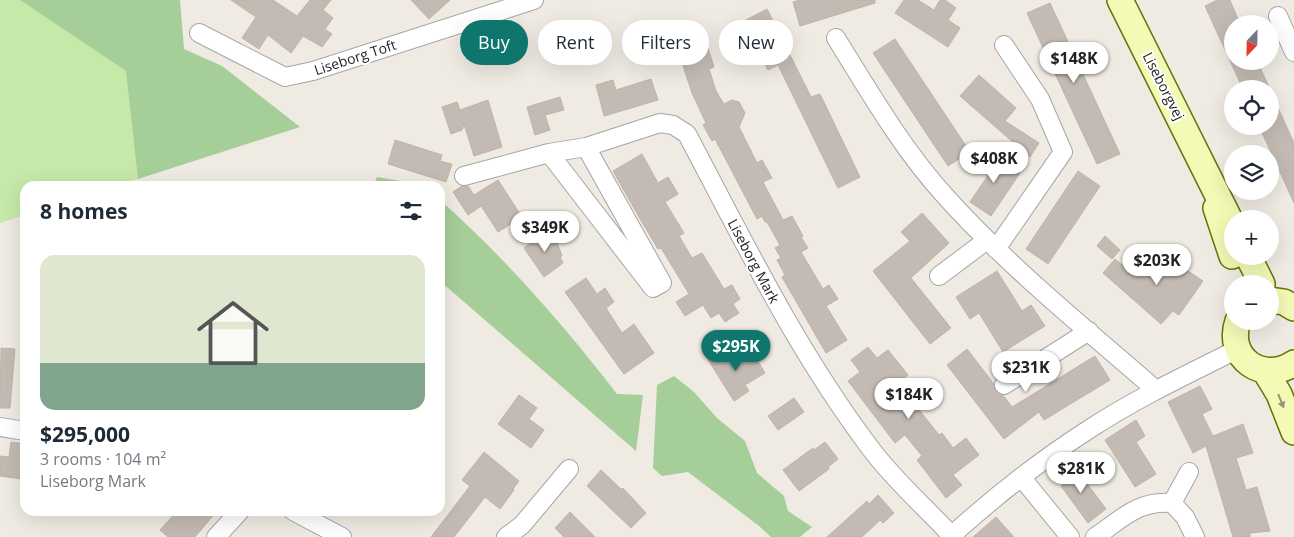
<!DOCTYPE html>
<meta charset="utf-8">
<style>
:root{--surface:#fff;--page:#f6f6f7;--text:#1f2937;--muted:#747a83;--accent:#0f766e}
body{margin:0;font-family:"Open Sans",sans-serif;background:var(--page);color:var(--text);height:100vh;display:flex;flex-direction:column;font-size:19px;white-space:nowrap}
*{box-sizing:border-box;margin:0}
p{font-size:16px;color:var(--muted)}
.icon{flex:none;width:28px;height:28px;fill:none;stroke:currentColor;stroke-width:2;stroke-linecap:round;stroke-linejoin:round}
.map{position:relative;flex:1;overflow:hidden}
.sheet{position:absolute;left:20px;top:181px;width:425px;height:335px;display:flex;flex-direction:column;background:var(--surface);border-radius:15px;box-shadow:0 5px 20px #0002}
.sheet>*{flex:none}
.top-card{position:absolute;left:460px;top:20px;width:475px;height:45px;display:flex;gap:10px}
.needle{width:32px;rotate:202deg}
.tools{position:absolute;left:1224px;top:15px;display:grid;gap:10px}
.tools a{display:grid;place-items:center;width:55px;height:55px;border-radius:50%;background:var(--surface);box-shadow:0 5px 20px #0002;font-size:25px}
.price{position:absolute;translate:-50% -42px;padding:0 11px;border-radius:18px;background:#fff;color:#222;font-size:16px;line-height:32px;filter:drop-shadow(0 1px 2px #0008)}
.price::after{content:'';position:absolute;left:50%;top:30px;width:15px;height:11px;margin-left:-8px;background:inherit;clip-path:polygon(0 0,100% 0,50% 100%)}
.price.on{background:var(--accent);color:#fff}
ul{padding:0;list-style:none}
li{display:grid;align-content:center;gap:10px;height:265px;padding:0 20px}
li span{display:grid;place-items:center;height:155px;border-radius:15px;color:#555}
li>.icon{margin-inline-start:auto}
span .icon{width:90px;height:90px;fill:#fffc;stroke-width:1}
li b{font-size:21px}
h2{display:flex;justify-content:space-between;align-items:center;height:60px;padding:0 20px;font-size:21px}
.chip{padding:0 18px;border-radius:22px;background:var(--surface);box-shadow:0 5px 20px #0002;font-size:18px;line-height:45px}
.chip.on{background:var(--accent);color:#fff}
.map>svg:first-child{display:block}
.grass{fill:#c6e9a9}
.forest{fill:#a6ce98}
.building{fill:#c3bbb3;stroke:#c0b2a6}
.lines{fill:none;stroke-linecap:round;stroke-linejoin:round}
.street-casing{stroke:#a5a5a5;stroke-width:20}
.secondary-casing{stroke:#647504;stroke-width:28}
.street{stroke:#fff;stroke-width:18}
.secondary{stroke:#f3fab6;stroke-width:25}
.oneway{fill:#939772}
.labels{text-anchor:middle;dominant-baseline:central;stroke-width:4;stroke-linejoin:round;paint-order:stroke}
.street-label{font-size:14px;fill:#1e1e1e;stroke:#fff}
</style>
<div class="map">
<svg width="1294" height="537" viewBox="0 0 1294 537">
<rect width="100%" height="100%" fill="#efebe3"/>
<path class="grass" d="M0 0H20L127 71 138 179 114 186H25V215L0 223Z"/>
<path class="forest" d="M20 0H180L184 49 222 66 300 127 138 179 126 71Z
M377 177 424 185 425 186H373Z
M440 200C505 258 564 325 617 394L643 395 636 451 440 281Z
M674 376 694 392 717 418 745 441 757 473 784 496 788 511 812 527 800 537H771L759 526 688 472 662 476 653 468 657 385Z"/>
<path class="building" d="M231 0H273L297 16 310 0H331L323 10 333 18 325 29 332 34 322 47 303 36 291 53 268 35 259 49 242 38 256 17Z
M411 0H450L429 19Z
M800 0H875V3L800 26 793 2Z
M904 0H918L934 10 940 0H945L956 8 948 20 960 28 948 47 895 13Z
M1217 0H1230L1240 24H1232V61H1257L1270 89H1243L1205 6Z
M1050 3 1120 154 1097 164 1027 13Z
M767 9 811 97 820 94 860 177 838 188 778 65 768 70 744 21Z
M666 27 671 43 655 48 650 32Z
M697 34 702 49 708 48 714 67 709 69 716 91 724 104 732 100 739 102 745 113 739 127 757 163 762 160 772 178 763 182 783 220 792 216 803 236 801 237 808 248 801 252 823 289 829 285 838 299 826 306 847 340 826 353 782 277 785 275 777 260 781 258 775 248 780 245 767 222H765L762 216 757 219 715 139 712 141 703 125 706 123 692 93 675 41Z
M895 39 970 152 948 166 873 53Z
M979 75 1016 108 1005 121 1039 143 1030 157 960 96Z
M651 79 658 100 604 116 596 85 613 80 616 90Z
M1270 90 1294 143V203L1259 126H1270Z
M560 97 564 110 545 115 550 130 535 135 527 107Z
M488 100 502 147 474 156 464 124 462 130 451 134 442 107 457 102 460 110Z
M395 140 442 155 440 161 452 164 446 182 388 164Z
M987 151 1020 173 991 216 970 202 991 171 979 163Z
M642 154 658 183 668 177 678 194 665 202 684 233 679 236 692 258 702 253 724 289 732 285 740 299 733 304 739 313 725 322 719 313 711 318 703 305 685 316 676 302 689 294 661 248 658 249 639 217 613 171Z
M1078 171 1100 186 1048 264 1026 249Z
M498 180 522 217 498 232 481 206 468 215 453 192 462 186H468L474 195Z
M922 213 949 243 911 278 951 328 930 344 873 271 910 241 901 232Z
M552 228 562 256 560 257 563 263 544 277 524 248Z
M1105 236 1120 250 1112 259 1097 246Z
M1152 256 1165 266 1170 259 1203 281 1179 315 1173 311 1161 324 1103 273 1115 259 1135 276Z
M997 271 1022 311 1031 305 1045 326 1003 352 979 313 970 319 956 297Z
M586 278 597 294 605 288 614 302 606 308 622 333 634 324 654 353 624 374 565 292Z
M868 347 877 358 888 350 908 375 889 389 905 409 913 402 939 435 942 433 953 448 966 438 979 455 953 475 962 485 946 498 917 460 922 456 905 435 895 443 848 381 860 372 851 360Z
M1 348 15 349 10 408H0Z
M723 348 732 362 751 350 765 373 745 385 749 391 734 401 707 358Z
M967 349 994 384 995 391 1003 395 1012 407 1095 356 1110 380 1044 420 1039 412 1004 439 947 365Z
M1200 386 1212 409 1202 414 1213 436 1243 424 1253 453 1236 458 1246 490 1257 487 1270 531 1250 533V537H1233L1206 446 1193 453 1168 402Z
M519 395 537 408 529 419 544 430 531 448 498 424Z
M794 398 804 412 778 430 768 416Z
M1136 420 1145 436 1136 442 1156 474 1135 487 1105 440Z
M11 442 25 444V476H23L22 479 0 476V456L9 457Z
M825 442 838 459 828 467 829 469 799 491 783 470 813 448 814 450Z
M484 452 519 481 513 489 514 490 500 509 485 497 454 537H431L470 486 462 480Z
M1071 462 1106 509 1088 523 1061 486 1068 481 1060 470Z
M601 470 622 490 623 488 646 513 631 528 587 486Z
M878 495 894 513 883 523 880 520 862 537H827L867 501 869 504Z
M177 511H217L195 537H168L160 530Z
M570 512 595 537H564L555 528Z
M996 517 1014 537H973Z"/>
<g class="lines">
<g class="street-casing">
<path id="street" d="M1278 16 1294 52
M199 33 285 77 313 71 534 0
M836 38C870 93 903 150 946 197 1010 268 1085 328 1156 390
M549 153 653 288 662 283 586 147
M464 176 549 153 586 147 660 123 673 125 687 134C744 242 797 351 871 449 894 480 925 507 951 535
M996 249 1063 152 1040 99 1004 45
M939 276 987 240
M1004 385 1089 331
M0 427 25 431
M1021 477 1070 537
M1172 503 1189 472
M293 511 342 537
M216 537 240 511
M506 537 522 525 569 469
M950 537C994 497 1041 460 1091 428 1137 398 1188 374 1238 349
M1095 537C1122 519 1138 500 1172 503L1185 517 1195 537"/>
</g>
<g class="secondary-casing">
<path id="secondary" d="M1120 0 1232 224
M1216 208 1232 256
M1248 256 1262 284
M1270 300 1284 302 1294 308
M1238 321C1225 358 1263 384 1294 363
M1265 371 1279 394 1294 432"/>
</g>
<use href="#street" class="street"/>
<use href="#secondary" class="secondary"/>
</g>
<defs><path id="oneway-solid" d="M-6-.8H1V-3.2L6.5 0L1 3.2V.8H-6Z" transform="scale(1.25)"/></defs>
<use class="oneway" href="#oneway-solid" transform="translate(1281 401) rotate(68)"/>
<g class="labels">
<g class="street-label">
<text transform="translate(355 57) rotate(-18)">Liseborg Toft</text>
<text transform="translate(1164 86) rotate(63)">Liseborgvej</text>
<text transform="translate(754 261) rotate(62)">Liseborg Mark</text>
</g>
</g>
</svg>
<div class="tools">
<a><svg class="needle" viewBox="-14 -14 28 28"><path d="M0-13l5 13h-10z" fill="#e53935"/><path d="M0 13l5-13h-10z" fill="#747a83"/></svg></a>
<a><svg class="icon" aria-label="locate" viewBox="0 0 24 24"><circle cx="12" cy="12" r="6"/><path d="M12 2v4M12 18v4M2 12h4M18 12h4"/></svg></a>
<a><svg class="icon" aria-label="layers" viewBox="0 0 24 24"><path d="M12 4l9 5-9 5-9-5zM3 14l9 5 9-5"/></svg></a>
<a>+</a>
<a>−</a>
</div>
<b class="price" style="left:1074px;top:84px">$148K</b>
<b class="price" style="left:994px;top:184px">$408K</b>
<b class="price" style="left:545px;top:253px">$349K</b>
<b class="price" style="left:1157px;top:286px">$203K</b>
<b class="price on" style="left:736px;top:372px">$295K</b>
<b class="price" style="left:1026px;top:393px">$231K</b>
<b class="price" style="left:909px;top:420px">$184K</b>
<b class="price" style="left:1081px;top:494px">$281K</b>
<div class="top-card">
<a class="chip on">Buy</a>
<a class="chip">Rent</a>
<a class="chip">Filters</a>
<a class="chip">New</a>
</div>
<section class="sheet">
<h2>8 homes<svg class="icon" aria-label="filters" viewBox="0 0 24 24"><path d="M4 7h16M4 17h16"/><circle cx="9" cy="7" r="2"/><circle cx="15" cy="17" r="2"/></svg></h2>
<ul>
<li><span style="background:linear-gradient(#dfe7d0 70%,#7fa58c 0)"><svg class="icon" aria-label="home" viewBox="0 0 24 24"><path d="M3 11l9-7 9 7M6 9v11h12V9"/></svg></span><div><b>$295,000</b><p>3 rooms · 104 m²</p><p>Liseborg Mark</p></div></li>
</ul>
</section>
</div>
